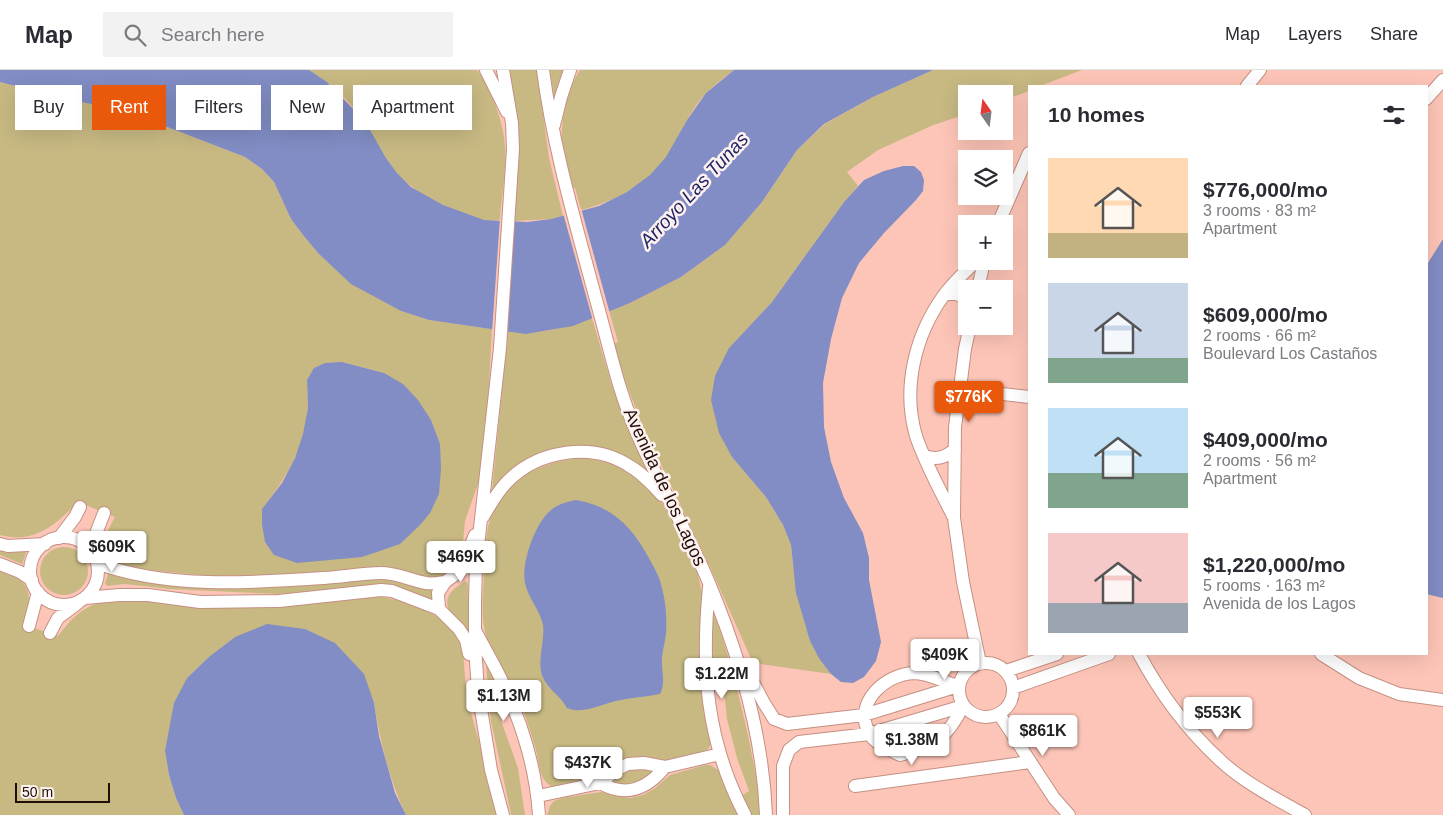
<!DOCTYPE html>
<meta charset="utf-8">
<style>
:root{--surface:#fff;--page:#f2f2f3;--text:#2b2b33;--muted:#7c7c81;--line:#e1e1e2;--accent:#ea580c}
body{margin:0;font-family:Helvetica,sans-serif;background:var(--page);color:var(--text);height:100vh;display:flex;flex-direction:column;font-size:19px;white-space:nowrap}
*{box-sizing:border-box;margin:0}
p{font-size:16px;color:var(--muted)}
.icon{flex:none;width:28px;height:28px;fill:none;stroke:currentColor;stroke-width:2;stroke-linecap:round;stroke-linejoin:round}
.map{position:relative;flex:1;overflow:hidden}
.panel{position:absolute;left:1028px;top:15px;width:400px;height:570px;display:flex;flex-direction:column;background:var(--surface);border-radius:0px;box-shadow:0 5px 20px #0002}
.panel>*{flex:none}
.top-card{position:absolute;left:15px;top:15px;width:475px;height:45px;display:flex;gap:10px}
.needle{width:32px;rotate:346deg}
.controls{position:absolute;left:958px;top:15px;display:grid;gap:10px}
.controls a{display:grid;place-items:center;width:55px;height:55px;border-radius:0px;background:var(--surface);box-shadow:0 5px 20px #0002;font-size:25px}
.scale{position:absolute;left:15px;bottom:12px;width:95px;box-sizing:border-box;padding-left:5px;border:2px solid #200d09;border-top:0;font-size:14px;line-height:18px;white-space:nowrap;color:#200d09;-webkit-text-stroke:4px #fdf2ef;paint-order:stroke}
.price{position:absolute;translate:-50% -42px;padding:0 11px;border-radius:5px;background:#fff;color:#222;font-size:16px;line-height:32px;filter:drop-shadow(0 1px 2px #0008)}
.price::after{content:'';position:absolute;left:50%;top:30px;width:15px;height:11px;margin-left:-8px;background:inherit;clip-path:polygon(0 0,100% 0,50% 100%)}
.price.on{background:var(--accent);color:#fff}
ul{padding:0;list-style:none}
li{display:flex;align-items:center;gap:15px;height:125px;padding:0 20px}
li span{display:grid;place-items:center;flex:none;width:140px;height:100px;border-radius:0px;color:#555}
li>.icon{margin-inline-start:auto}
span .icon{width:60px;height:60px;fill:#fffc;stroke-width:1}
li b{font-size:21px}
h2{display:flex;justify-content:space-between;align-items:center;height:60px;padding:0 20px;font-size:21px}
.tag{padding:0 18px;border-radius:0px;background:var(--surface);box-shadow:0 5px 20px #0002;font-size:18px;line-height:45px}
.tag.on{background:var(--accent);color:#fff}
header{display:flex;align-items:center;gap:30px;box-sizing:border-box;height:70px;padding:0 25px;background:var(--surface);border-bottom:1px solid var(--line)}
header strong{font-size:24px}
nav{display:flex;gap:28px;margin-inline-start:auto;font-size:18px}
.search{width:350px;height:45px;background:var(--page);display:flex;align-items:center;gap:12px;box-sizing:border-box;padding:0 18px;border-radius:0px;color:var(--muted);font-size:19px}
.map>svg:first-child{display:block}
.green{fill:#c8b983;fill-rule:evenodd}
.water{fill:#818dc4}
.pier{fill:#fdc5b7}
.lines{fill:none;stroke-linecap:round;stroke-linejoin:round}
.minor-casing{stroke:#c49083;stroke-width:14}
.minor{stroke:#fff;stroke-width:12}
.labels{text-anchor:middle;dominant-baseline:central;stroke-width:5;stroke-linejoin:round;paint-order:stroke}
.street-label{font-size:18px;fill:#200d09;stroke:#fdf2ef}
.water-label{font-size:19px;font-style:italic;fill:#212667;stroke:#fdf2ef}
</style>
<header>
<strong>Map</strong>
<div class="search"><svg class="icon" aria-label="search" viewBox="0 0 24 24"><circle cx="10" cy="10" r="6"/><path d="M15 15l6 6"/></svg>Search here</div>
<nav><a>Map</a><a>Layers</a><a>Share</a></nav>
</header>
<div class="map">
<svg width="1443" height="745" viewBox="0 0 1443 745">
<rect width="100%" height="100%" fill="#fdc5b7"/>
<path class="green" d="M309 0H477C491 17 504 54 505 76 507 100 501 126 500 150 495 150 489 151 484 150 456 145 413 123 395 101 381 82 372 61 357 43 349 32 339 21 328 13 322 8 315 5 309 0Z
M508 0H537L549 88 563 146 551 149 515 151 517 76Z
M550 0H567L556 28 554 27Z
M580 0H734C725 7 715 14 707 22 690 40 680 64 668 85 650 114 613 132 581 140L575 118 570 119C568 109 564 99 563 88 559 60 564 24 580 0Z
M933 0H1082L1040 16H1029V21L1004 30V24H966V44L931 56 878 80 847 102 858 116 844 132 772 232 729 278 732 387 766 427 783 455 791 475 793 496 820 590 831 604 753 593 711 499 643 357 627 316 613 274 618 272 609 241 630 233 681 207 725 175 762 132 797 80 825 54 873 27Z
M0 12 66 29 106 37 162 55 245 87 262 99 274 112 291 149 303 165 318 183 332 195 401 241 429 250 492 259 488 333 480 408 465 451 461 493 443 510 283 505 209 506 130 498 111 490 103 480 104 468 115 447 78 432C55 455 35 474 0 465ZM342 292 384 303 262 439C286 409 305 377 308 337 308 328 307 319 307 310Z
M592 248 612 316 647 401 644 400 634 391 609 379 585 376 560 379 492 420 508 261C536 265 565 259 592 248Z
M583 388C610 391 636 400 654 422 669 440 681 468 692 489L697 501 703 527 700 566 701 600 712 673 706 682 673 690H658L614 697 585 711 552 717C548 714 544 711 542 706 539 698 538 689 536 680 532 667 528 653 523 640 513 616 496 594 487 569 480 548 483 526 484 505 485 491 485 477 487 463 494 413 538 391 583 388Z
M40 501a24 24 0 1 1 48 0a24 24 0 1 1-48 0Z
M0 477 27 480 22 494 0 485Z
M0 497C31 512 33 522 25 555L58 566C74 545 84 536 110 529L382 527C404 530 442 544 456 563 464 574 464 594 465 607 467 637 478 664 485 693 489 710 492 728 496 745H406C389 709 380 671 374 633L235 567 210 586 187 608 165 682 169 705 176 728 184 745H0Z
M108 504 119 507 170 513 314 515 379 509H393L434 521 433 531 408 520 392 516 277 524 169 519 125 514 107 516 105 513Z
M466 511 468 514V563C458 552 437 535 453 520 457 516 462 514 466 511Z
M713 542C724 569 731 596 738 623 748 663 757 704 761 745H751L741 726 749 721 737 688 727 649 721 590H712L710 575Z
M486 595 502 624 506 638 498 642 518 698 525 745H511V744L491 651Z
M705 695H710L720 701 739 745H547L550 736 554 731 562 728 601 722 630 728 643 725 655 718 670 705Z
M630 699H652L654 702 651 707 626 716 611 712Z"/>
<path class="water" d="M0 0H309L327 12 356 42 370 60 386 88 397 103 411 117 443 135 484 150 527 152 551 149 599 136 627 122 650 105 666 87 687 50 706 23 734 0H933L873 27 824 54 797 80 762 132 725 175 681 207 630 233 573 256 526 264 429 250 401 241 351 214 318 183 303 165 291 149 274 112 262 99 245 87 162 55 106 37 66 29 0 12Z
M903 96H914L921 102 924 110 923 121 916 130 884 163 859 193 842 228 831 269 823 313 824 357 831 392 844 428 863 463 869 488V510L881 572 876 591 864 607 853 613 841 612 831 604 820 590 810 571 796 523 791 475 783 455 766 427 732 387 719 363 711 330 715 306 729 278 772 232 844 132 864 110 884 101Z
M1443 169V528L1426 524V196Z
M342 292 384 303 403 314 418 330 431 350 440 374 441 399 439 424 430 443 420 455 400 474 362 487 297 493 274 485 265 472 262 454V439L282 413 295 388 303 364 308 338 307 310 314 298 325 293Z
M576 430C613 436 633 458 650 490 655 499 660 508 662 518 666 533 667 549 666 564 665 571 663 579 662 587 661 599 666 613 660 624 647 627 634 627 621 630 603 633 584 645 567 638 560 625 547 619 542 605 537 589 545 572 543 555 540 540 528 528 525 513 521 493 535 453 551 440 558 434 567 432 576 430Z
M267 554 305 559 335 573 364 604 374 633 379 666 395 723 406 745H184L176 728 169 705 165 681 174 633 187 608 210 586 235 567Z"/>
<path class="pier" d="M581 138 610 244 593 251 563 143Z
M500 148 515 149 507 264 492 262Z"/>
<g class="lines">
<g class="minor-casing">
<path id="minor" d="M486 0 507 42
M543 0C553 77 575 151 595 226 608 271 617 318 636 361 658 413 688 462 709 513 740 587 763 665 766 745
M1247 16 1260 0
M1426 29 1443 10
M554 55 561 27 570 0
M998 154 1029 83
M978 219 984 191
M945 224H957L966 229
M970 256 965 279 955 357 954 448 963 512 980 593
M959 319 1029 327
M924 386C937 390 945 388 955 379
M953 446C940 420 925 393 916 366 902 318 915 265 944 225 953 213 965 202 976 191
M483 447C490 435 497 422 507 412 538 380 593 371 631 397 643 404 653 415 662 425
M30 501a34 34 0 1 1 68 0a34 34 0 1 1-68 0Z
M59 468 75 447 80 437
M0 474 8 476 45 474
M96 489 95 466 104 443
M97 493C166 519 251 513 324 508 343 507 362 503 381 503 396 503 411 510 426 513 432 514 439 513 445 512
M0 494 20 502 32 510
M709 517C701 599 706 671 745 745
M85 528 119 525H148L200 532 279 531 381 520 392 521 439 539
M29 556 38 522
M476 562C485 580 496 597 504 616 523 656 536 701 539 745
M50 563 58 548 78 533
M469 584 466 570 459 559 439 539 438 523 445 512 460 501 475 465
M1139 584C1160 623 1188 661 1221 691 1243 712 1278 730 1305 745
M1321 584 1359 608 1399 624 1443 630
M959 620a27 27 0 1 1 54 0a27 27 0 1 1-54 0Z
M745 597 764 633 774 649 787 654 864 645 958 616
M1006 601 1057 584
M958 616C944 612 928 603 914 603 885 604 853 633 869 663 874 673 890 680 900 685 935 675 947 669 963 636
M1013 618 1109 584
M999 644 1054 728 1069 745
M665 697C647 719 627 728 600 713L618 699 628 694 644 693 665 697 720 684
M855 716 1030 692
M538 726 600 713
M503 745 491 700 478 621 475 576V531L476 494 500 278 513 79 512 53 503 0
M783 745V696L789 680 799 672 869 664 963 636"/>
</g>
<use href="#minor" class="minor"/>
</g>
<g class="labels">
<g class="street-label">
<text transform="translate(665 417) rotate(65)">Avenida de los Lagos</text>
</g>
<g class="water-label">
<text transform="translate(694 120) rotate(-47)">Arroyo Las Tunas</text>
</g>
</g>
</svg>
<div class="controls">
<a><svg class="needle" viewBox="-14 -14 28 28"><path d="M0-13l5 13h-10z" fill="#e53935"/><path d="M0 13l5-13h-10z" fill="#7c7c81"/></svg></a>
<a><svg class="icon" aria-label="layers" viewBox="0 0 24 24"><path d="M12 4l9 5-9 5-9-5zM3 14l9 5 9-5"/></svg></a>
<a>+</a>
<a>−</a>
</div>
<div class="scale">50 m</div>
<b class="price on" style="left:969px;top:353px">$776K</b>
<b class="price" style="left:112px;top:503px">$609K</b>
<b class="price" style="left:461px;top:513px">$469K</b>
<b class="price" style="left:945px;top:611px">$409K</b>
<b class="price" style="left:722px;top:630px">$1.22M</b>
<b class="price" style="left:504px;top:652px">$1.13M</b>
<b class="price" style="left:1218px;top:669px">$553K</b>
<b class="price" style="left:1043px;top:687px">$861K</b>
<b class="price" style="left:912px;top:696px">$1.38M</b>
<b class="price" style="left:588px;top:719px">$437K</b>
<div class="top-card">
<a class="tag">Buy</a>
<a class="tag on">Rent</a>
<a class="tag">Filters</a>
<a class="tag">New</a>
<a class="tag">Apartment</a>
</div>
<section class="panel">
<h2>10 homes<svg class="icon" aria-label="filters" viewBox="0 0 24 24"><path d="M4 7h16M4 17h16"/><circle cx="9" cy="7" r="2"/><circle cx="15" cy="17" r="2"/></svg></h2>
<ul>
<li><span style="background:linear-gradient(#ffd9b3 75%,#c2b280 0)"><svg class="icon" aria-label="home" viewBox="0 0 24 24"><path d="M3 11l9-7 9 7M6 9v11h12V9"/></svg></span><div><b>$776,000/mo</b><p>3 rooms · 83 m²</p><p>Apartment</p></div></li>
<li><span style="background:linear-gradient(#c9d6e8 75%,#7fa58c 0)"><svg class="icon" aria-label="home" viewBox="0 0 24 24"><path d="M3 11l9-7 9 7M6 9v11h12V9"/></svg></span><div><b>$609,000/mo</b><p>2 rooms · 66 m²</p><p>Boulevard Los Castaños</p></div></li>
<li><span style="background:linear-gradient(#bfe0f5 65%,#7fa58c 0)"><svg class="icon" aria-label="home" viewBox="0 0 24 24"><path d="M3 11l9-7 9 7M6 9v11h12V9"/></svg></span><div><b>$409,000/mo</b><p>2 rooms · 56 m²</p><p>Apartment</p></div></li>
<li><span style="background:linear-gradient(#f6c9c9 70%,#9aa5b1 0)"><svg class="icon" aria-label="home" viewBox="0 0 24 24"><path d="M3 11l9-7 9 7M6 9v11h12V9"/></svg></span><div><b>$1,220,000/mo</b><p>5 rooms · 163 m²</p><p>Avenida de los Lagos</p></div></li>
</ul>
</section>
</div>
